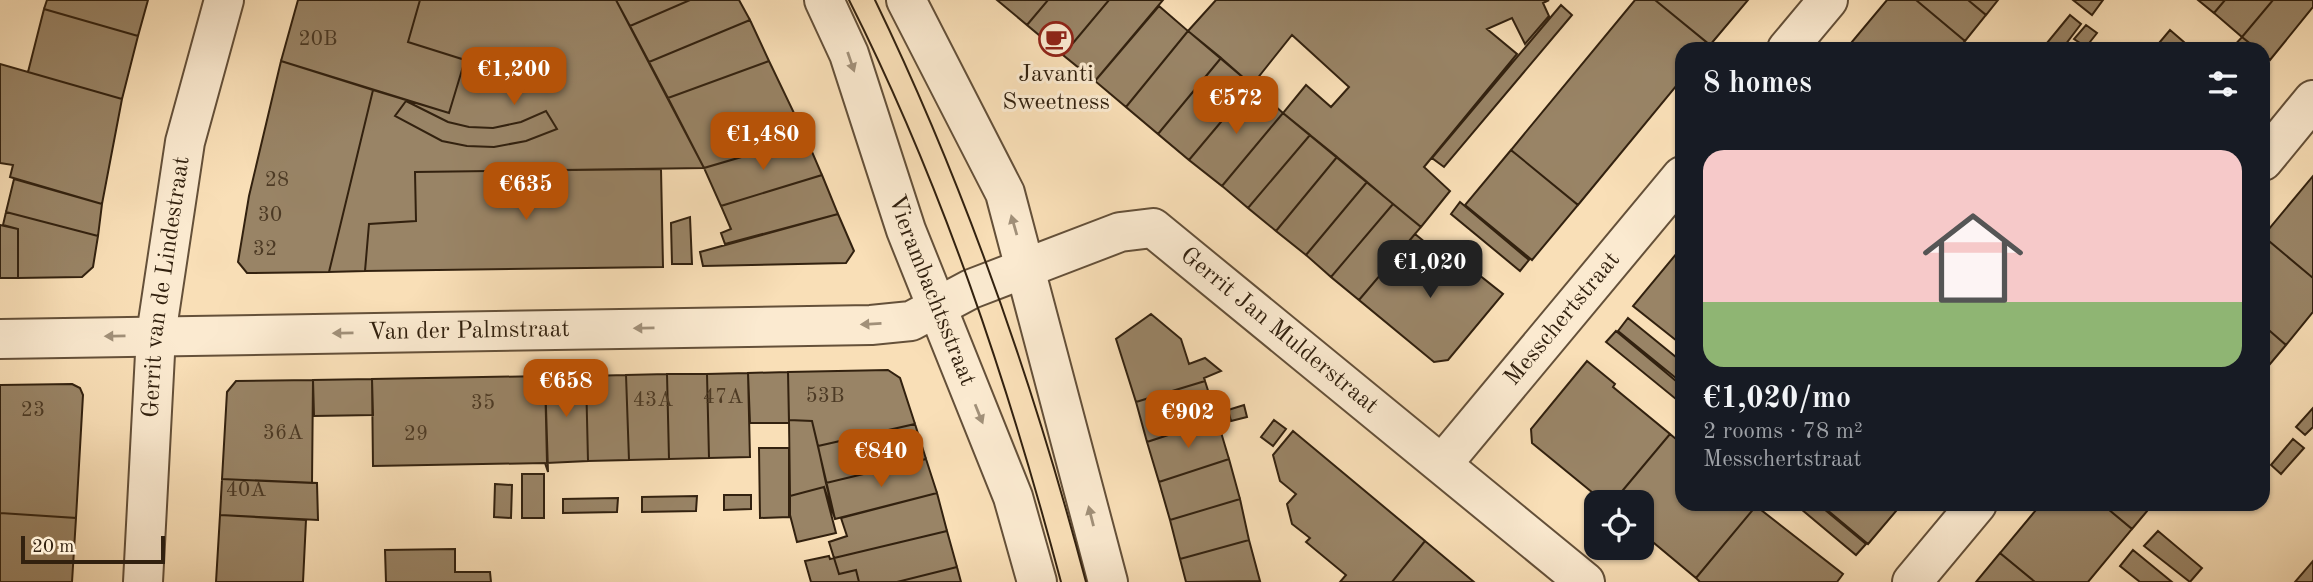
<!DOCTYPE html>
<meta charset="utf-8">
<style>
:root{--surface:#171b24;--page:#20242c;--text:#f1f3f6;--muted:#9ea1a6;--accent:#b45309}
body{margin:0;font-family:"Old Standard TT",serif;background:var(--page);color:var(--text);height:100vh;display:flex;flex-direction:column;font-size:26px;white-space:nowrap}
*{box-sizing:border-box;margin:0}
p{font-size:23px;color:var(--muted)}
.icon{flex:none;width:38px;height:38px;fill:none;stroke:currentColor;stroke-width:2;stroke-linecap:round;stroke-linejoin:round}
.map{position:relative;flex:1;overflow:hidden}
.drawer{position:absolute;left:1675px;top:42px;width:595px;height:469px;display:flex;flex-direction:column;background:var(--surface);border-radius:21px;box-shadow:0 2px 5px #0004}
.drawer>*{flex:none}
.buttons{position:absolute;left:1584px;top:490px;display:grid;gap:14px}
.buttons a{display:grid;place-items:center;width:70px;height:70px;border-radius:14px;background:var(--surface);box-shadow:0 2px 5px #0004;font-size:35px}
.scale{position:absolute;left:21px;bottom:18px;width:144px;box-sizing:border-box;padding-left:7px;border:4px solid #32210f;border-top:0;font-size:19px;line-height:24px;white-space:nowrap;color:#32210f;-webkit-text-stroke:5px #fbead0;paint-order:stroke}
.price{position:absolute;translate:-50% -60px;padding:0 16px;border-radius:14px;background:var(--accent);color:#fff;font-size:23px;line-height:46px;filter:drop-shadow(0 2px 4px #0008)}
.price::after{content:'';position:absolute;left:50%;top:42px;width:21px;height:16px;margin-left:-10px;background:inherit;clip-path:polygon(0 0,100% 0,50% 100%)}
.price.current{background:#222;color:#fff}
ul{padding:0;list-style:none}
li{display:grid;align-content:center;gap:14px;height:371px;padding:0 28px}
li span{display:grid;place-items:center;height:217px;border-radius:21px;color:#555}
li>.icon{margin-inline-start:auto}
span .icon{width:126px;height:126px;fill:#fffc;stroke-width:1}
li b{font-size:30px}
h2{display:flex;justify-content:space-between;align-items:center;height:84px;padding:0 28px;font-size:30px}
.map>svg:first-child{display:block}
.building{fill:#998466;stroke:#32210f;stroke-width:2;fill-rule:evenodd}
.lines{fill:none;stroke-linecap:round;stroke-linejoin:round}
.minor-casing{stroke:#645039;stroke-width:42}
.minor{stroke:#fbead0;stroke-width:38}
.tram{stroke:#32210f;stroke-width:2}
.oneway{fill:#a19079}
.labels{text-anchor:middle;dominant-baseline:central;stroke-width:6;stroke-linejoin:round;paint-order:stroke}
.number-label{font-size:21px;fill:#4c3a25}
.poi-label{font-size:24px;fill:#32210f;stroke:#fbead0}
.street-label{font-size:24px;fill:#32210f;stroke:#fbead0}
</style>
<div class="map">
<svg width="2313" height="582" viewBox="0 0 2313 582">
<rect width="100%" height="100%" fill="#f9dfb7"/>
<filter id="stains"><feTurbulence type="fractalNoise" baseFrequency=".00286" numOctaves="4"/><feColorMatrix values="0 0 0 0 .2 0 0 0 0 .09 0 0 0 0 .02 0 0 0 .5 -.17"/></filter>
<radialGradient id="worn" r=".72"><stop offset=".6" stop-color="#630" stop-opacity="0"/><stop offset="1" stop-color="#630" stop-opacity=".3"/></radialGradient>
<path class="building" d="M47 0H148L138 36 44 9Z
M298 0H420L408 42 465 60 449 113 281 61Z
M420 0H616L704 168 415 172 416 221 369 224 365 271 329 272 373 90 449 113 465 60 408 42ZM406 101 448 122 469 127 493 128 521 122 546 111 557 129 526 141 494 147 467 146 442 141 395 116Z
M616 0H690L630 26Z
M690 0H739L750 20 649 62 630 26Z
M997 0H1048L1027 25Z
M1048 0H1109L1063 55 1027 25Z
M1109 0H1163L1095 81 1063 55Z
M1216 0H1549L1543 3 1549 16 1525 44 1512 18 1487 29 1517 54 1424 167 1450 191 1421 227 1283 113 1306 85 1331 107 1349 87 1292 35 1252 85 1188 31Z
M1635 0H1655L1710 45 1707 49H1682V79L1578 205 1511 150Z
M1655 0H1748L1710 45Z
M1887 0H1916L1965 41 1958 49H1846Z
M1916 0H1968L1986 15 1965 41Z
M1968 0H1998L1986 15Z
M2073 0H2103L2092 15Z
M2198 0H2225L2214 13Z
M2225 0H2273L2242 37 2214 13Z
M2273 0H2313V7L2270 60 2263 54V49H2257L2242 37Z
M1561 5 1572 15 1444 167 1432 158Z
M1159 6 1188 31 1126 107 1095 81Z
M44 9 138 36 122 99 28 72Z
M2070 15 2081 24 2062 49H2042Z
M750 20 769 61 668 98 649 62Z
M2086 25 2097 33 2086 47 2074 39Z
M2170 30 2192 49H2154Z
M1188 31 1221 58 1158 134 1126 107Z
M2242 37 2257 49H2231Z
M1221 58 1252 85 1189 160 1158 134Z
M281 61 373 90 329 272 247 273 238 262 249 196Z
M769 61 806 138 704 168 668 98Z
M0 64 122 99 102 204 10 177 13 165 0 163Z
M1252 85 1283 113 1222 186 1189 160Z
M406 101 448 122 469 127 493 128 521 122 546 111 557 129 526 141 494 147 467 146 442 141 395 116Z
M1283 113 1310 135 1248 208 1222 186Z
M1310 135 1337 157 1276 231 1248 208Z
M806 138 822 175 721 206 704 168Z
M1511 150 1578 205 1532 260 1465 205Z
M1337 157 1367 182 1306 255 1276 231Z
M661 169 663 267 365 271 369 224 416 221 415 172Z
M822 175 838 214 725 244 721 233 731 229 721 206Z
M2313 176V278L2263 236Z
M14 179 102 204 98 236 6 212Z
M1367 182 1393 204 1331 277 1306 255Z
M1460 202 1529 260 1520 271 1451 214Z
M1393 204 1421 227 1359 300 1331 277Z
M6 212 98 236 93 267 82 277 18 278V229L3 225Z
M838 214 854 251 846 263 703 266 700 252Z
M690 217 692 264H672L671 223Z
M0 225 18 229V278H0Z
M1415 234 1469 278 1474 271 1503 294 1448 360 1434 362 1359 300Z
M2263 236 2313 278V312L2286 345 2263 325Z
M1682 247V345L1633 306Z
M1151 314 1181 339 1189 364 1205 358 1221 371 1204 378 1205 381 1136 402 1116 339Z
M1628 318 1682 362V383L1618 331Z
M2263 325 2286 345 2265 370 2263 369Z
M1616 331 1682 386V404L1606 342Z
M1587 361 1615 384 1613 387 1670 434 1613 502H1604L1532 443 1531 429Z
M888 370 900 378 915 424 818 446 812 421 789 420 788 372Z
M788 372 789 423H750L748 373Z
M748 373 750 457 709 458 707 374Z
M667 374 669 459 629 460 626 375Z
M667 374H707L709 458 669 459Z
M626 375 629 460 588 461 586 376Z
M545 376H586L588 461 547 463Z
M545 376 548 472 545 463 373 466 372 379Z
M372 379 373 415 314 416 313 380Z
M313 380 312 483 222 479 227 392 236 381Z
M1205 381 1217 419 1147 442 1136 402Z
M72 384 80 388 83 395 76 518 0 513V385Z
M1244 405 1247 417 1231 421 1228 410Z
M2313 408V427L2305 435 2296 427Z
M1217 419 1229 459 1159 482 1147 442Z
M789 420 812 421 835 519 824 487 790 496Z
M1274 420 1286 429 1273 446 1261 437Z
M915 424 926 459 826 483 818 446Z
M1293 431 1425 541 1392 582H1340L1346 575 1306 542 1310 538 1292 524 1287 504 1296 494 1280 481 1273 455Z
M1670 434 1682 444V504L1756 506 1696 578 1642 533V502H1613Z
M2293 439 2304 448 2281 474 2271 465Z
M759 448H789V517L760 518Z
M926 459 937 493 835 519 826 483Z
M1229 459 1240 499 1170 520 1159 482Z
M522 474H544V518H522Z
M222 479 317 483 318 520 220 515Z
M495 484 512 485 511 518 494 517Z
M824 487 836 533 797 542 790 515V496Z
M937 493 947 531 834 558 829 542 847 536 841 518Z
M724 495H751V509L724 510Z
M697 496 696 511 642 512V497Z
M618 498 617 512 563 513V499Z
M1240 499 1249 540 1180 559 1170 520Z
M1795 504H1818L1866 544 1856 555Z
M1820 504H1902L1868 544Z
M2041 504H2102L2132 529 2088 582H2035L2000 553Z
M2102 504H2153L2132 529Z
M1756 506 1843 574 1837 582H1700L1696 578Z
M0 513 76 518 72 582H0Z
M220 515 306 520 303 582H216Z
M947 531 957 567 897 582H859L856 570 839 574 834 558Z
M2158 531 2202 568 2190 582 2144 546Z
M1249 540 1260 581 1186 582 1180 559Z
M1425 541 1474 582H1392Z
M455 549V572H490L491 582H386L385 550Z
M2133 550 2172 582H2140L2120 566Z
M2000 553 2035 582H1976Z
M829 556 830 559 834 558 839 574 856 570 859 582H811L805 561Z
M2313 561V582H2295Z
M957 567 961 582H897Z"/>
<g class="lines">
<g class="minor-casing">
<g id="minor">
<path id="s1" d="M824 0 849 54 906 230 1013 497 1037 582"/>
<path d="M906 0 1005 193 1108 582"/>
<path d="M1787 49 1828 0"/>
<path d="M2263 161 2313 100"/>
<path id="s2" d="M0 339 871 325 911 321 971 289 1120 232 1153 228 1585 582"/>
<path id="s3" d="M1443 463 1682 176"/>
<path id="s4" d="M143 582 156 335 185 142 224 0"/>
<path d="M1912 582 1977 504"/>
</g>
</g>
<use href="#minor" class="minor"/>
<path class="tram" d="M849 0C942 184 1008 383 1061 582
M875 0C965 186 1033 382 1086 582"/>
</g>
<defs><path id="oneway-solid" d="M-6-.8H1V-3.2L6.5 0L1 3.2V.8H-6Z" transform="scale(1.75)"/></defs>
<g class="oneway">
<use href="#oneway-solid" transform="translate(851 62) rotate(71)"/>
<use href="#oneway-solid" transform="translate(1014 225) rotate(-106)"/>
<use href="#oneway-solid" transform="translate(871 324) rotate(177)"/>
<use href="#oneway-solid" transform="translate(644 328) rotate(179)"/>
<use href="#oneway-solid" transform="translate(343 333) rotate(179)"/>
<use href="#oneway-solid" transform="translate(115 336) rotate(179)"/>
<use href="#oneway-solid" transform="translate(979 414) rotate(68)"/>
<use href="#oneway-solid" transform="translate(1091 516) rotate(-104)"/>
</g>
<defs>
<g id="cafe-ring" transform="scale(1.75)"><circle r="9.5" fill="#fbead0" stroke="#8f2418" stroke-width="1.5"/><path d="M-5.5-4.5H6V0H3Q3 3.5 0 3.5H-2.5Q-5.5 3.5-5.5 0ZM3-3.2v2h1.7v-2ZM-6 4.5H4V6H-6Z" fill="#8f2418"/></g>
</defs>
<g fill-rule="evenodd">
<use href="#cafe-ring" x="1056" y="39"/>
</g>
<g class="labels">
<g class="number-label">
<text x="318" y="39">20B</text>
<text x="277" y="180">28</text>
<text x="270" y="215">30</text>
<text x="265" y="249">32</text>
<text x="825" y="396">53B</text>
<text x="723" y="397">47A</text>
<text x="653" y="400">43A</text>
<text x="483" y="403">35</text>
<text x="33" y="410">23</text>
<text x="283" y="433">36A</text>
<text x="416" y="434">29</text>
<text x="246" y="490">40A</text>
</g>
<g class="poi-label">
<text x="1056" y="75">Javanti<tspan x="1056" dy="28">Sweetness</tspan></text>
</g>
<g class="street-label">
<text stroke="none"><textPath href="#s4" startOffset="296">Gerrit van de Lindestraat</textPath></text>
<text stroke="none"><textPath href="#s1" startOffset="310">Vierambachtsstraat</textPath></text>
<text stroke="none"><textPath href="#s3" startOffset="187">Messchertstraat</textPath></text>
<text stroke="none"><textPath href="#s2" startOffset="469">Van der Palmstraat</textPath></text>
<text stroke="none"><textPath href="#s2" startOffset="1335">Gerrit Jan Mulderstraat</textPath></text>
</g>
</g>
<rect width="100%" height="100%" filter="url(#stains)"/>
<rect width="100%" height="100%" fill="url(#worn)"/>
</svg>
<div class="buttons">
<a><svg class="icon" aria-label="locate" viewBox="0 0 24 24"><circle cx="12" cy="12" r="6"/><path d="M12 2v4M12 18v4M2 12h4M18 12h4"/></svg></a>
</div>
<div class="scale">20 m</div>
<b class="price" style="left:514px;top:107px">€1,200</b>
<b class="price" style="left:1236px;top:136px">€572</b>
<b class="price" style="left:763px;top:172px">€1,480</b>
<b class="price" style="left:526px;top:222px">€635</b>
<b class="price current" style="left:1430px;top:300px">€1,020</b>
<b class="price" style="left:566px;top:419px">€658</b>
<b class="price" style="left:1188px;top:450px">€902</b>
<b class="price" style="left:881px;top:489px">€840</b>
<section class="drawer">
<h2>8 homes<svg class="icon" aria-label="filters" viewBox="0 0 24 24"><path d="M4 7h16M4 17h16"/><circle cx="9" cy="7" r="2"/><circle cx="15" cy="17" r="2"/></svg></h2>
<ul>
<li><span style="background:linear-gradient(#f6c9c9 70%,#8fb573 0)"><svg class="icon" aria-label="home" viewBox="0 0 24 24"><path d="M3 11l9-7 9 7M6 9v11h12V9"/></svg></span><div><b>€1,020/mo</b><p>2 rooms · 78 m²</p><p>Messchertstraat</p></div></li>
</ul>
</section>
</div>
